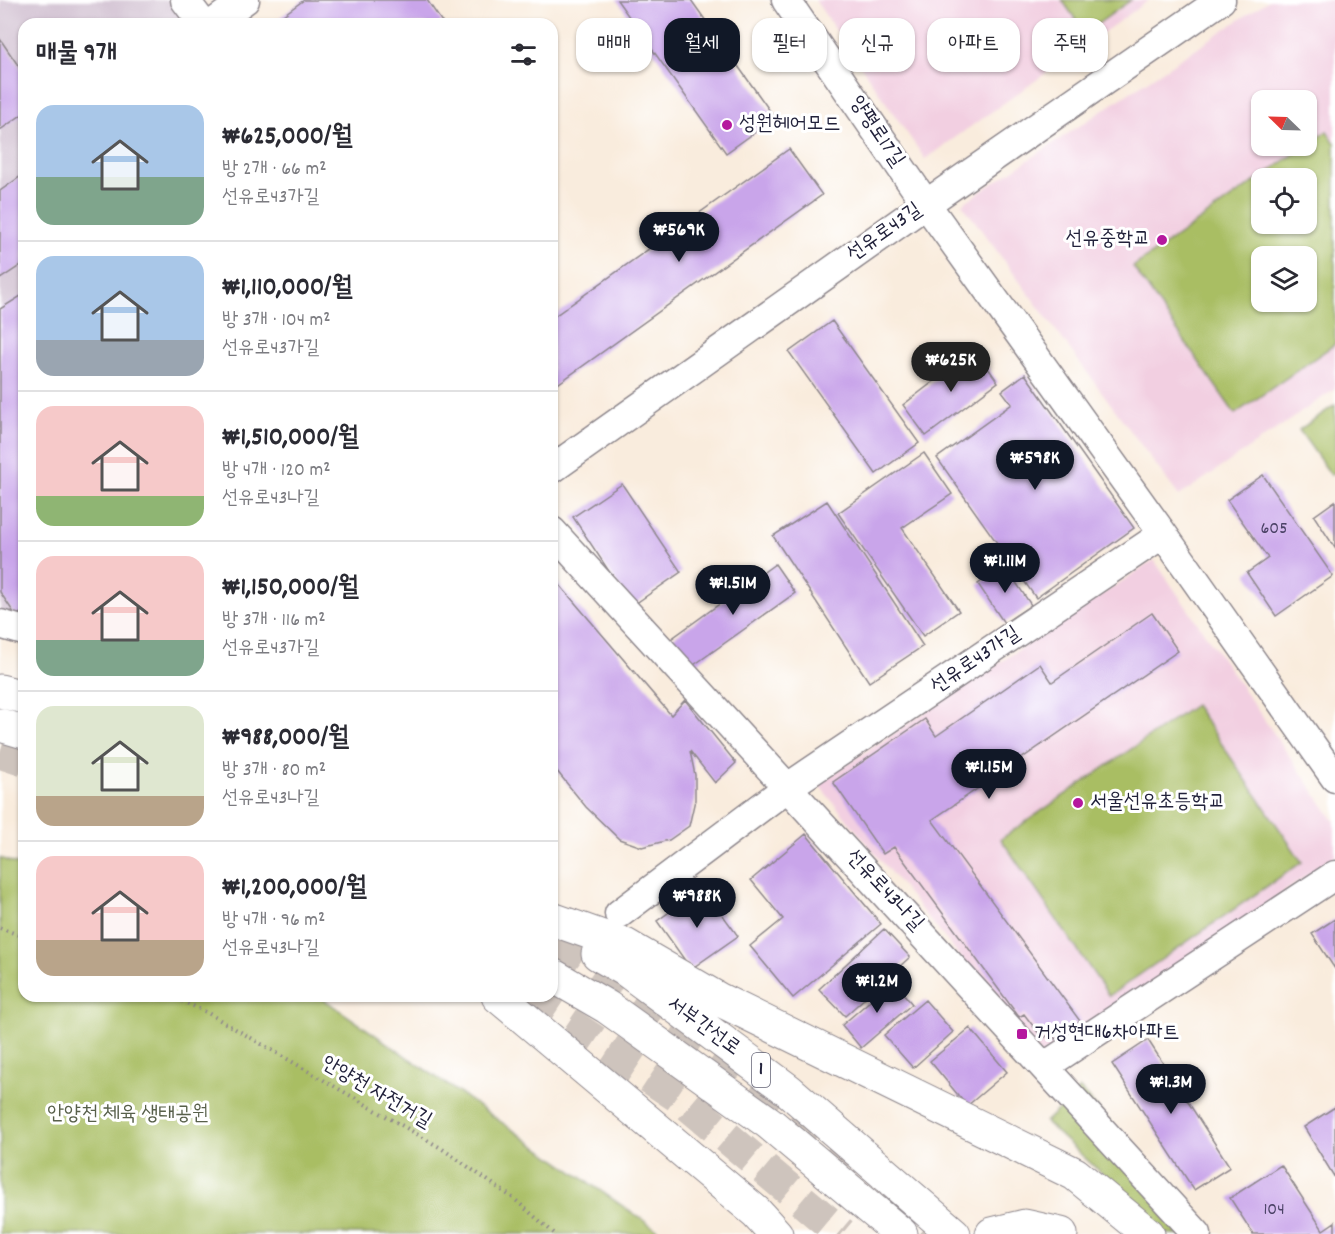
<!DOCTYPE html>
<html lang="ko">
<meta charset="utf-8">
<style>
:root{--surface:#fff;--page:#f7f7f7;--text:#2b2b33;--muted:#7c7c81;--line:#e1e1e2;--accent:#111827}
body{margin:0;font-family:Dekko,"Poor Story",sans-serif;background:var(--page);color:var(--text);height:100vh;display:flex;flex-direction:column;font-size:22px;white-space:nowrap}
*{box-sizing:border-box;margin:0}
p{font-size:20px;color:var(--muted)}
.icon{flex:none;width:33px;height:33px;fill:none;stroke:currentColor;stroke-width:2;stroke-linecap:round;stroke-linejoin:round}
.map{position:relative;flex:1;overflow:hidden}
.panel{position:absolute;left:18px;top:18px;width:540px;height:984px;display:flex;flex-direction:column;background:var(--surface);border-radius:18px;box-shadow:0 2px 4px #0004}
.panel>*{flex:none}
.banner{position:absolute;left:576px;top:18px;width:570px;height:54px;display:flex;gap:12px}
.needle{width:39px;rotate:293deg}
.controls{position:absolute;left:1251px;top:90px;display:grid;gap:12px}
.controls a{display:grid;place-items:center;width:66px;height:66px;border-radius:12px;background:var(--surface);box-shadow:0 2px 4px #0004;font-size:30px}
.price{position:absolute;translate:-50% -51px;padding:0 14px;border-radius:21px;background:var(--accent);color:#fff;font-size:20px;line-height:39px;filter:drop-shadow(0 2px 3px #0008)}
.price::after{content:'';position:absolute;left:50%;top:36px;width:18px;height:14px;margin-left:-9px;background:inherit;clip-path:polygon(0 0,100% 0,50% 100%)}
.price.on{background:#222;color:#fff}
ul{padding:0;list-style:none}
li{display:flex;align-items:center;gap:18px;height:150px;padding:0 18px}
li+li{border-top:2px solid var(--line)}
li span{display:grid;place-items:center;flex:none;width:168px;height:120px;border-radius:18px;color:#555}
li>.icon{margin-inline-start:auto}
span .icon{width:72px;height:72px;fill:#fffc;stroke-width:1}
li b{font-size:26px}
h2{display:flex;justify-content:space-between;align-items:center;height:72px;padding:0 18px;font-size:26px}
.pill{padding:0 21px;border-radius:18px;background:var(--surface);box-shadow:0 2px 4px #0004;font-size:21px;line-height:54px}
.pill.on{background:var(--accent);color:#fff}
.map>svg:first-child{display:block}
.built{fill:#f2cfe1;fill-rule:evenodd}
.industrial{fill:#cfbdcf}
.green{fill:#a9be63;stroke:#66704f;stroke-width:1.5;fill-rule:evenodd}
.building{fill:#c9a5ea}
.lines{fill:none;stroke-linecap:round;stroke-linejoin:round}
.highway-tunnel{stroke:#cec4bd;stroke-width:33;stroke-dasharray:33 16;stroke-linecap:butt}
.minor-casing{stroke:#8e878c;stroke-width:31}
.major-casing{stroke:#8e878c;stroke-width:35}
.path{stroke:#8e878c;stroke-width:4;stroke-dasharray:1.5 4.5;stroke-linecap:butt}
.minor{stroke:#fff;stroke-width:28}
.major{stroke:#fff;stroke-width:33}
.poi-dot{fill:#b5179e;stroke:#fff;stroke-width:2}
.labels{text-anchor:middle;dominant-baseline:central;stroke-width:6;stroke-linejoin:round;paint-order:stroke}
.number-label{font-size:18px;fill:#4c4367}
.shield{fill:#fff;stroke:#646476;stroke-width:1.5}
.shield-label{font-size:20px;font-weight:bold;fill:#22223b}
.poi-label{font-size:21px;fill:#22223b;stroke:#fff;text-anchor:start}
.street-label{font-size:21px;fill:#22223b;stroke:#fff}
.park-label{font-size:21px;fill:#58604b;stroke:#fff}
</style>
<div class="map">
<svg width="1335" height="1234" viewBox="0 0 1335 1234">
<rect width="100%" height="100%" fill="#fff"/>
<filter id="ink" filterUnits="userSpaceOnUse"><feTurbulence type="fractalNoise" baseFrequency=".0167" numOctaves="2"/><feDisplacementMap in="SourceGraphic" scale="12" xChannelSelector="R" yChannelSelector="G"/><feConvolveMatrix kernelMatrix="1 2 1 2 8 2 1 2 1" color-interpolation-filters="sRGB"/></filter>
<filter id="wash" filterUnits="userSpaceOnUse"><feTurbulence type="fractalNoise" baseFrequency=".008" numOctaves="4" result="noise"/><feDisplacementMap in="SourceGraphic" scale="24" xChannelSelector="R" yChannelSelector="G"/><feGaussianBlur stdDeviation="1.35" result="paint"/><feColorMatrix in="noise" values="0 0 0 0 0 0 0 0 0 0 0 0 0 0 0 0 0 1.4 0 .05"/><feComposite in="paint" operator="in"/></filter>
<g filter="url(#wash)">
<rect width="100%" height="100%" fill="#f9ecdd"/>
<path class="built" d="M815 0H1149L925 159Z
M1269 0H1335V389L1179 496 962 204ZM1262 100H1306V146H1262ZM1262 178H1306V224H1262ZM1262 256H1306V302H1262Z
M1154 560 1335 822V856L1045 1060 818 784Z"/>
<path class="industrial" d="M0 0H169L186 24H24V631L0 624Z"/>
<path class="green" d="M1062 0H1131L1085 33Z
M1327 131 1335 143V344L1235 414 1133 267ZM1262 178H1306V224H1262ZM1306 256V302H1262V256Z
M1335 405V472L1331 475 1299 430Z
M1195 705 1302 862 1109 996 1001 839Z
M0 858 24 867V996H319L663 1234H0Z
M1080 1089 1212 1234H1163L1137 1205 1045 1122Z"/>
<g id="blocks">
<path class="building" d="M304 0H427L442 22 439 24H271Z
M617 0H691L775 118 726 153Z
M0 39 24 74V113L0 130Z
M789 149 822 195 552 388V318Z
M24 174V263L0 279V191Z
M24 294V611L16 616 0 592V309Z
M832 321 919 443 876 474 789 352Z
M975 350 998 382 926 436 903 405Z
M1025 374 1134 528 1036 598 937 458 1012 404 1002 391Z
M924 453 952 494 902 528 959 611 923 636 838 513Z
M1263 475 1333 576 1276 616 1247 573 1268 558 1227 500Z
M622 484 681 572 632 606 573 517Z
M827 501 923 646 869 682 773 536Z
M1335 501V548L1314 516Z
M775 564 795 593 691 667 671 639Z
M1005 566 1031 605 1004 623 978 584Z
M552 576 671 715 685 700 736 763 715 783 690 751 695 775V800L689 826 669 840 642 847 619 839 586 807 552 765Z
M1152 613 1178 651 932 820 1080 1021 1055 1039 1051 1033 1043 1039 1024 1014 1019 1017 894 847 883 854 833 782 925 719 936 736 1040 664 1052 682Z
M806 834 881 924 793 998 750 946 783 919 751 880Z
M703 888 738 936 691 969 657 921Z
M1335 919V969L1312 934Z
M884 929 910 957 845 1016 819 989Z
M893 981 912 1004 861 1048 842 1025Z
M925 1000 953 1032 913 1068 884 1035Z
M970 1028 1007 1072 967 1106 930 1061Z
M1148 1040 1230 1167 1194 1190 1112 1064Z
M1335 1107V1178L1304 1127Z
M1281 1165 1323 1230 1335 1222V1234H1253L1230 1198Z"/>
</g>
</g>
<g filter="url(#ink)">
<use href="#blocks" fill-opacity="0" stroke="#8e878c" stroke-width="1.5"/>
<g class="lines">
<path class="highway-tunnel" d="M0 752 24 760
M552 945 718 1058 851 1164
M527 996 679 1097 842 1234
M888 1196 928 1234"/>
<g class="minor-casing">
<path id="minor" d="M185 0 203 24
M786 0 926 204 1163 534 1335 778
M212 24 245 0
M552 469 926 204 1221 0
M552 531 1197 1234
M0 624 24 631
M619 914 788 787 1163 534
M1045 1066 1335 875"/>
</g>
<g class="major-casing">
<path id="major" d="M0 691 24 697
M0 725 24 732
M552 919 625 945 718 999 1075 1174 1148 1234
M598 954 626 970 788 1090 954 1234
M552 975 607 1007 769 1123 901 1234
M498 996 756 1212 776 1234
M992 1234 1025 1226 1061 1234"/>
</g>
<path class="path" d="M0 928 24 937
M171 996 206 1012 441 1148 513 1198 555 1234"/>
<use href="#minor" class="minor"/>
<use href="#major" class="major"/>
</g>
</g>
<g class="poi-dot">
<circle cx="727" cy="125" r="6"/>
<circle cx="1162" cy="240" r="6"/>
<circle cx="1078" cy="803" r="6"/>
<rect x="1016" y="1028" width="12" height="12" rx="3"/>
</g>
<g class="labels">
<g class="number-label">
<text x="1274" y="529">605</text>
<text x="1274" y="1210">104</text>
</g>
<rect class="shield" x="752" y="1053" width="18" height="34" rx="4.5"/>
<g class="shield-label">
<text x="761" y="1070">1</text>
</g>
<g class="poi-label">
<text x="739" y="125">성원헤어모드</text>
<text x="1150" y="240" text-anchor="end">선유중학교</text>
<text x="1090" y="803">서울선유초등학교</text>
<text x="1034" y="1034">거성현대6차아파트</text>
</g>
<g class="street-label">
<text transform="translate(876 132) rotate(56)">양평로17길</text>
<text transform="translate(885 233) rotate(-35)">선유로43길</text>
<text transform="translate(976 661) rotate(-34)">선유로43가길</text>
<text transform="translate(884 891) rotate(47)">선유로43나길</text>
<text transform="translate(703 1027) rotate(36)">서부간선로</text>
<text transform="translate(376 1093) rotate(30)">안양천 자전거길</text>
</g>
<g class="park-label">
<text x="128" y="1115">안양천 체육 생태공원</text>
</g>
</g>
</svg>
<div class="controls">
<a><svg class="needle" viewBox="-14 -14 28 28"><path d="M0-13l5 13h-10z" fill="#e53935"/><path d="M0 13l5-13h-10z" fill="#7c7c81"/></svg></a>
<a><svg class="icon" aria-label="locate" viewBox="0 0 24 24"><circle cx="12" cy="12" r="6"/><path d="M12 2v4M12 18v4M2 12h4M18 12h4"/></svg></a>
<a><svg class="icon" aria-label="layers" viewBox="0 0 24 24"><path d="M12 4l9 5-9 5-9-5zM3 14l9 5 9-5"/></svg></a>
</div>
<b class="price" style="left:679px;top:263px">₩569K</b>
<b class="price on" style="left:951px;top:393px">₩625K</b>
<b class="price" style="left:1035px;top:491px">₩598K</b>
<b class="price" style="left:1005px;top:594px">₩1.11M</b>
<b class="price" style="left:733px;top:616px">₩1.51M</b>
<b class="price" style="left:989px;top:800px">₩1.15M</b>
<b class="price" style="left:697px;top:929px">₩988K</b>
<b class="price" style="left:877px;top:1014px">₩1.2M</b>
<b class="price" style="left:1171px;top:1115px">₩1.3M</b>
<div class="banner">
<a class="pill">매매</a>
<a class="pill on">월세</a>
<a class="pill">필터</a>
<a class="pill">신규</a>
<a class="pill">아파트</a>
<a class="pill">주택</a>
</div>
<section class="panel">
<h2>매물 9개<svg class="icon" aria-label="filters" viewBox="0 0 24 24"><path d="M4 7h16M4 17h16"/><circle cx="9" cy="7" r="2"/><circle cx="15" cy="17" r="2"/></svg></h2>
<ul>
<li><span style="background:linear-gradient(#a9c7e8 60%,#7fa58c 0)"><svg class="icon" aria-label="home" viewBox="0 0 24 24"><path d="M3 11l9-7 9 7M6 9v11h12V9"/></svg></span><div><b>₩625,000/월</b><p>방 2개 · 66 m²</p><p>선유로43가길</p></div></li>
<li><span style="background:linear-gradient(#a9c7e8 70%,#9aa5b1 0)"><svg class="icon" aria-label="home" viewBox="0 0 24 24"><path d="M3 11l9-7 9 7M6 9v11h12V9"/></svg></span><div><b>₩1,110,000/월</b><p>방 3개 · 104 m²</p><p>선유로43가길</p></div></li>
<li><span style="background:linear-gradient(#f6c9c9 75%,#8fb573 0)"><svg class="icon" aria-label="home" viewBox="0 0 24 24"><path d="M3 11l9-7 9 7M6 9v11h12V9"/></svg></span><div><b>₩1,510,000/월</b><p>방 4개 · 120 m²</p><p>선유로43나길</p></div></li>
<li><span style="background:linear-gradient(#f6c9c9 70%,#7fa58c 0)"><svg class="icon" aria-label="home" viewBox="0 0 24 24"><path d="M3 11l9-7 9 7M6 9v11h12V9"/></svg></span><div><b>₩1,150,000/월</b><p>방 3개 · 116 m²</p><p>선유로43가길</p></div></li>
<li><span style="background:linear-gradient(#dfe7d0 75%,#b9a48a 0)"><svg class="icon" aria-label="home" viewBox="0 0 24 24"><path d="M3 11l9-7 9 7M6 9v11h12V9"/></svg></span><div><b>₩988,000/월</b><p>방 3개 · 80 m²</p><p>선유로43나길</p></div></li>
<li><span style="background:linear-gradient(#f6c9c9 70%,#b9a48a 0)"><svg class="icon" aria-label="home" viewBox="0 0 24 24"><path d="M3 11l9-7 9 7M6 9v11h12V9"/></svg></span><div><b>₩1,200,000/월</b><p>방 4개 · 96 m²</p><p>선유로43나길</p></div></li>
</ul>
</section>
</div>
